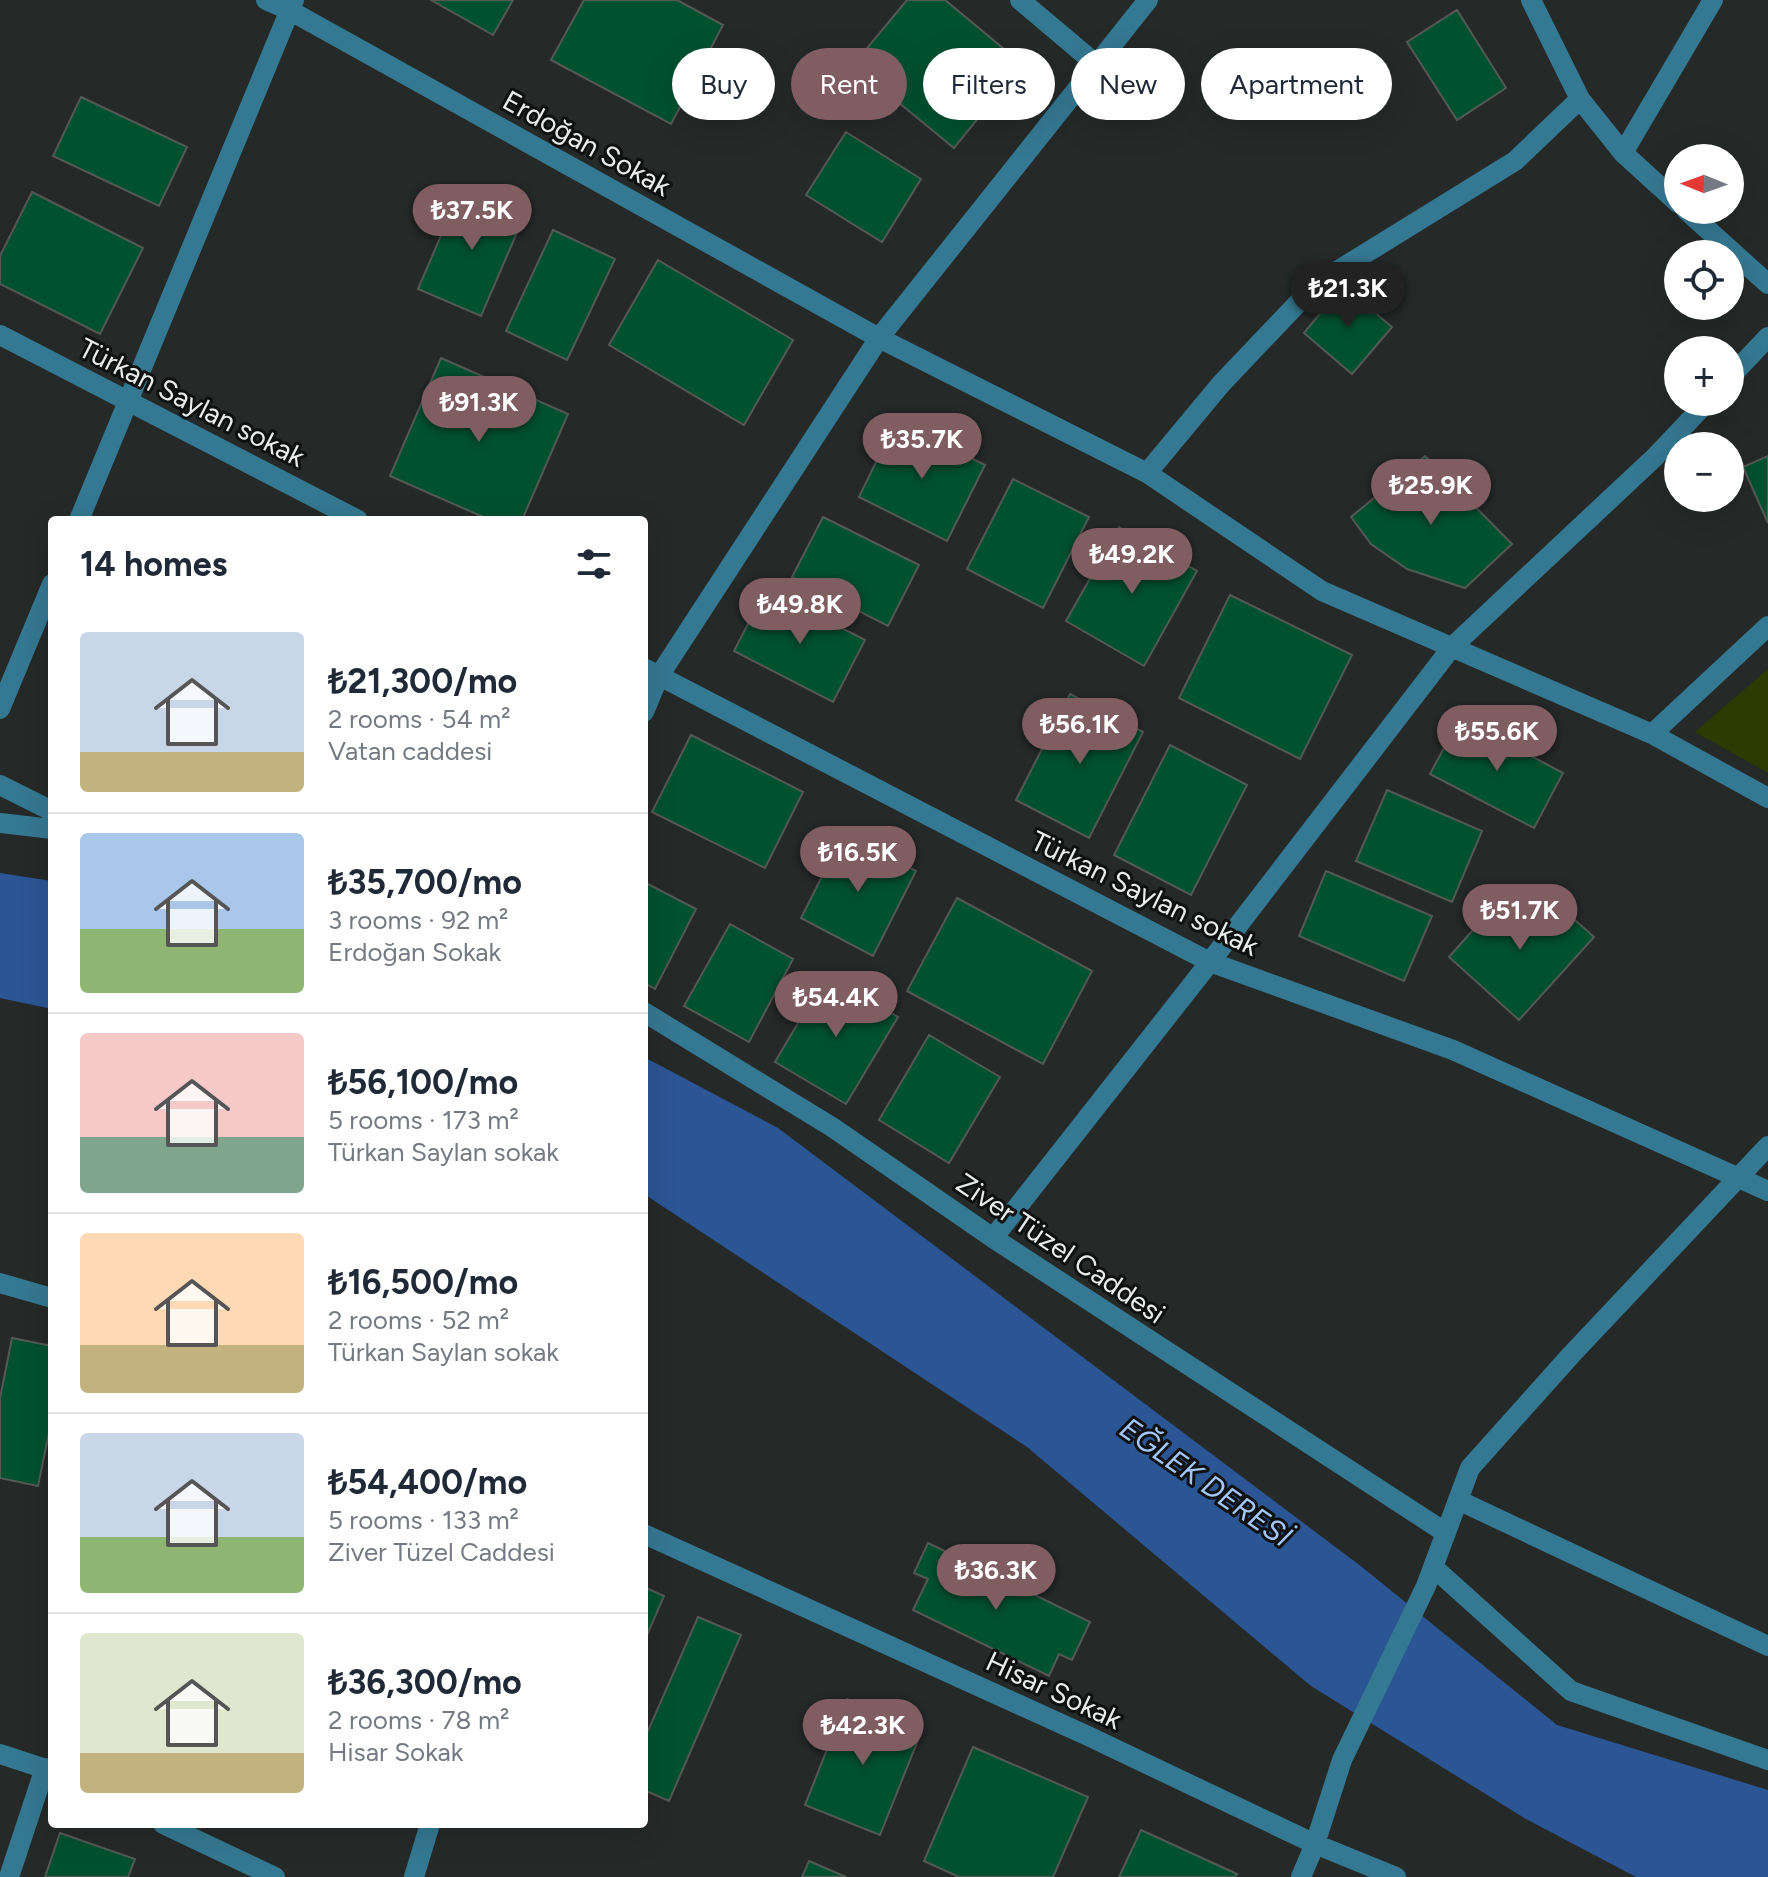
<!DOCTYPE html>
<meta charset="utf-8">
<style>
:root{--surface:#fff;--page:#f6f6f7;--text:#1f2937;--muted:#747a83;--line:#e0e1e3;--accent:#7f5d61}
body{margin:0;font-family:Figtree,sans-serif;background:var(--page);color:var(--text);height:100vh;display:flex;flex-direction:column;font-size:30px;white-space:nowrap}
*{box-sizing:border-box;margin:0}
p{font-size:26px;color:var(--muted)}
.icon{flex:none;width:44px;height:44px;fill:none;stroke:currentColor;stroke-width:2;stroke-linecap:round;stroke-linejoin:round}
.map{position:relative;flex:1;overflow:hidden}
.details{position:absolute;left:48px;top:516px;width:600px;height:1312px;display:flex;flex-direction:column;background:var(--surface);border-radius:8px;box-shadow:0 8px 32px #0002}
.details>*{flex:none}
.banner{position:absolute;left:672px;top:48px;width:760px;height:72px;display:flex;gap:16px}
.needle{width:52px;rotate:271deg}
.fabs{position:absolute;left:1664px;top:144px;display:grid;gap:16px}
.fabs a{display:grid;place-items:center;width:80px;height:80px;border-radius:50%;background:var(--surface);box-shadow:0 8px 32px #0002;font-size:40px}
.price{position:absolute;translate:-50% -68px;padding:0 18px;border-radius:28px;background:var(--accent);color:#fff;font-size:26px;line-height:52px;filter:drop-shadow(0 2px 4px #0008)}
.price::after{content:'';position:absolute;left:50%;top:48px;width:24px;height:18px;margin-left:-12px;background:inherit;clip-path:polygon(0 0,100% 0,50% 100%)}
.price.active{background:#222;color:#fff}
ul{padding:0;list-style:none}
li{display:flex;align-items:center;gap:24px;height:200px;padding:0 32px}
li+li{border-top:2px solid var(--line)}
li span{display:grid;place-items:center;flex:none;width:224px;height:160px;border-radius:8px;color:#555}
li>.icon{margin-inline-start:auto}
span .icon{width:96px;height:96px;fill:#fffc;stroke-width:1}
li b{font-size:34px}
h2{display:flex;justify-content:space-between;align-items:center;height:96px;padding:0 32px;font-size:34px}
.tag{padding:0 28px;border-radius:36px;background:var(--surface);box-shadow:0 8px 32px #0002;font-size:28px;line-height:72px}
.tag.active{background:var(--accent);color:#fff}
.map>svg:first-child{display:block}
.green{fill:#2b3b02}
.water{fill:#2c5594}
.building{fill:#005130;stroke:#555956;stroke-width:2}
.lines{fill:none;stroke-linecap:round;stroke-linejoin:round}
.minor{stroke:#357891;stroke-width:20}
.labels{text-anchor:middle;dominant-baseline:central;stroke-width:6;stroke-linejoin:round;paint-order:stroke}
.street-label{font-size:28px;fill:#eaecec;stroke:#0f1111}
.water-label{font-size:30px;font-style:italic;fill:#a3c6fc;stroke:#0f1111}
</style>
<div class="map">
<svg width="1768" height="1877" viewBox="0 0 1768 1877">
<rect width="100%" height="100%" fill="#252928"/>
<path class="green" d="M1768 669V773L1695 732Z"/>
<path class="water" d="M0 873 52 881V1009L0 998Z
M644 1057 778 1128 1362 1567 1557 1725 1768 1790V1877H1636L1526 1819 1311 1686 1027 1447 644 1194Z"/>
<path class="building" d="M431 0H513L493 35Z
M584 0H677L723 25 671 124 551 60Z
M907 0H945L1022 64 954 148 853 65Z
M1457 10 1506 88 1457 120 1407 42Z
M81 97 187 147 159 206 53 156Z
M846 132 921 179 882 242 806 195Z
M462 187 525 214 481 316 418 289Z
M32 192 143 248 100 334 0 284V256Z
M553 230 615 259 567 360 506 331Z
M658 260 793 340 744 425 609 345Z
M1343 286 1392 327 1352 374 1304 333Z
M441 358 568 414 522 520H490L390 476Z
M896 421 985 465 947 541 859 497Z
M1425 456 1512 544 1465 588 1407 569 1371 544 1351 517Z
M1768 456V523L1743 467Z
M1013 479 1089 517 1043 608 967 569Z
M823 517 919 565 888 626 792 577Z
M1119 527 1197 571 1144 666 1066 621Z
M766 589 865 640 833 702 734 651Z
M1230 595 1352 655 1300 759 1179 698Z
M1070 694 1143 732 1089 838 1016 800Z
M1460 718 1563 773 1534 828 1430 774Z
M691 735 803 792 765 868 652 812Z
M1170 745 1247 785 1191 895 1114 855Z
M1387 790 1482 831 1452 902 1356 861Z
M844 833 916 871 873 956 801 918Z
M1326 871 1432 916 1404 981 1299 936Z
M644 882 696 909 655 989 644 983Z
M1512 886 1554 924 1565 911 1594 937 1519 1020 1449 957Z
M957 898 1092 971 1043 1064 907 991Z
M730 924 793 959 749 1042 684 1006Z
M827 974 898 1017 846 1104 775 1062Z
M929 1035 1000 1077 949 1163 879 1120Z
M12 1338 52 1346V1418L38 1486 0 1478V1398Z
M928 1543 1090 1622 1072 1660 1059 1654 1049 1676 913 1610 928 1579 914 1573Z
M644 1587 664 1596 644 1642Z
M698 1617 741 1635 669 1801 644 1790V1740Z
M847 1699 922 1730 880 1835 805 1805Z
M973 1747 1088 1797 1053 1877H959L924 1861Z
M1141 1830 1237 1874 1235 1877H1119Z
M60 1833 135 1859 128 1877H45Z
M809 1861 846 1877H802Z"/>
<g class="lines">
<path class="minor" d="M266 0 289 10 879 338 1147 473 1322 591 1652 734 1768 798
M1020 0 1097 65
M1531 0 1580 99 1623 153 1678 203
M1623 153 1713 0
M1686 210 1768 284
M0 335 358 520
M1730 377 1768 337
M1147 473 1221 384 1316 284 1515 161 1580 99
M79 520 294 0
M644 668 1210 962 1453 1050 1768 1191
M0 709 52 584
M644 712 659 676 879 338 1148 0
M1652 734 1768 626
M0 785 52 811
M0 823 52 829
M644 1012 832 1127 993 1238 1446 1533
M993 1238 1210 962 1452 647 1655 457 1707 402
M0 1283 52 1298
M1458 1500 1768 1646
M644 1534 1088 1736 1315 1844 1396 1877
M1433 1567 1571 1691 1768 1760
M0 1754 52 1771
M163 1824 275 1877
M9 1877 45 1768
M414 1877 430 1824
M1301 1877 1315 1844 1342 1760 1426 1586 1470 1468 1571 1355 1768 1146"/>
</g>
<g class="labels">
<g class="street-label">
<text transform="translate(587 143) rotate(29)">Erdoğan Sokak</text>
<text transform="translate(192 402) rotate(27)">Türkan Saylan sokak</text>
<text transform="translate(1145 893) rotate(26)">Türkan Saylan sokak</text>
<text transform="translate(1061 1248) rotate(34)">Ziver Tüzel Caddesi</text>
<text transform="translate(1054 1690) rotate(25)">Hisar Sokak</text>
</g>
<g class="water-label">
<text transform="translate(1206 1482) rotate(35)">EĞLEK DERESİ</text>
</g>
</g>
</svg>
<div class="fabs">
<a><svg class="needle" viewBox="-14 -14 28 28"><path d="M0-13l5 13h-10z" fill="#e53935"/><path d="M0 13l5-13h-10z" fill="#747a83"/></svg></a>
<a><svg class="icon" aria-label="locate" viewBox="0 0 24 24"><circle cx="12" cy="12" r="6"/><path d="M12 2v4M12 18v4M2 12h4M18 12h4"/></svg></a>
<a>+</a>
<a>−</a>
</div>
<b class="price" style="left:472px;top:252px">₺37.5K</b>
<b class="price active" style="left:1348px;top:330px">₺21.3K</b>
<b class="price" style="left:479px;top:444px">₺91.3K</b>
<b class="price" style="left:922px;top:481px">₺35.7K</b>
<b class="price" style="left:1431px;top:527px">₺25.9K</b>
<b class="price" style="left:1132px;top:596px">₺49.2K</b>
<b class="price" style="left:800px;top:646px">₺49.8K</b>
<b class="price" style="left:1080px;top:766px">₺56.1K</b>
<b class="price" style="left:1497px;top:773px">₺55.6K</b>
<b class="price" style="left:858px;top:894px">₺16.5K</b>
<b class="price" style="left:1520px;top:952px">₺51.7K</b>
<b class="price" style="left:836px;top:1039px">₺54.4K</b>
<b class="price" style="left:996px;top:1612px">₺36.3K</b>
<b class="price" style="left:863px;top:1767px">₺42.3K</b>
<div class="banner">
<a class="tag">Buy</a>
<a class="tag active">Rent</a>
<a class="tag">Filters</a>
<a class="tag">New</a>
<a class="tag">Apartment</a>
</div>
<section class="details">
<h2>14 homes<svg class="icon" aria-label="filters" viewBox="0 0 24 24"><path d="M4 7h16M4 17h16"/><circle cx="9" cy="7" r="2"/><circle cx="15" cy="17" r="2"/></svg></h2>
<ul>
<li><span style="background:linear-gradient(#c9d6e8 75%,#c2b280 0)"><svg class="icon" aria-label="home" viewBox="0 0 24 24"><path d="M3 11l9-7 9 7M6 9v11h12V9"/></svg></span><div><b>₺21,300/mo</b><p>2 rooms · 54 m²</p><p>Vatan caddesi</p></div></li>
<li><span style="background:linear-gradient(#a9c7e8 60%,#8fb573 0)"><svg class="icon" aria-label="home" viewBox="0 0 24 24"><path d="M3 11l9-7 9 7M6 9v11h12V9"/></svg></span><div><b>₺35,700/mo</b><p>3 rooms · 92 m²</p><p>Erdoğan Sokak</p></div></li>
<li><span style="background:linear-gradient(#f6c9c9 65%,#7fa58c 0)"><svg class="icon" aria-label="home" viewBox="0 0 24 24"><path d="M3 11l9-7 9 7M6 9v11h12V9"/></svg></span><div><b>₺56,100/mo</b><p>5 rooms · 173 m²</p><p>Türkan Saylan sokak</p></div></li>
<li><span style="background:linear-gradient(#ffd9b3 70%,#c2b280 0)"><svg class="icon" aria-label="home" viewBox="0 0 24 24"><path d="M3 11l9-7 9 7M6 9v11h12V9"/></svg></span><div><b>₺16,500/mo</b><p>2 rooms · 52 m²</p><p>Türkan Saylan sokak</p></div></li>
<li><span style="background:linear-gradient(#c9d6e8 65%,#8fb573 0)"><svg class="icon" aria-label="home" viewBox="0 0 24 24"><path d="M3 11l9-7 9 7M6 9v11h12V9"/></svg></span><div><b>₺54,400/mo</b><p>5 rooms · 133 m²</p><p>Ziver Tüzel Caddesi</p></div></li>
<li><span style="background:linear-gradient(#dfe7d0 75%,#c2b280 0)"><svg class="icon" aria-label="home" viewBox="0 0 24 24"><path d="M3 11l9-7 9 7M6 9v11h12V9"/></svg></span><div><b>₺36,300/mo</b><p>2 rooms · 78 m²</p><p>Hisar Sokak</p></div></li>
</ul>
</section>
</div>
